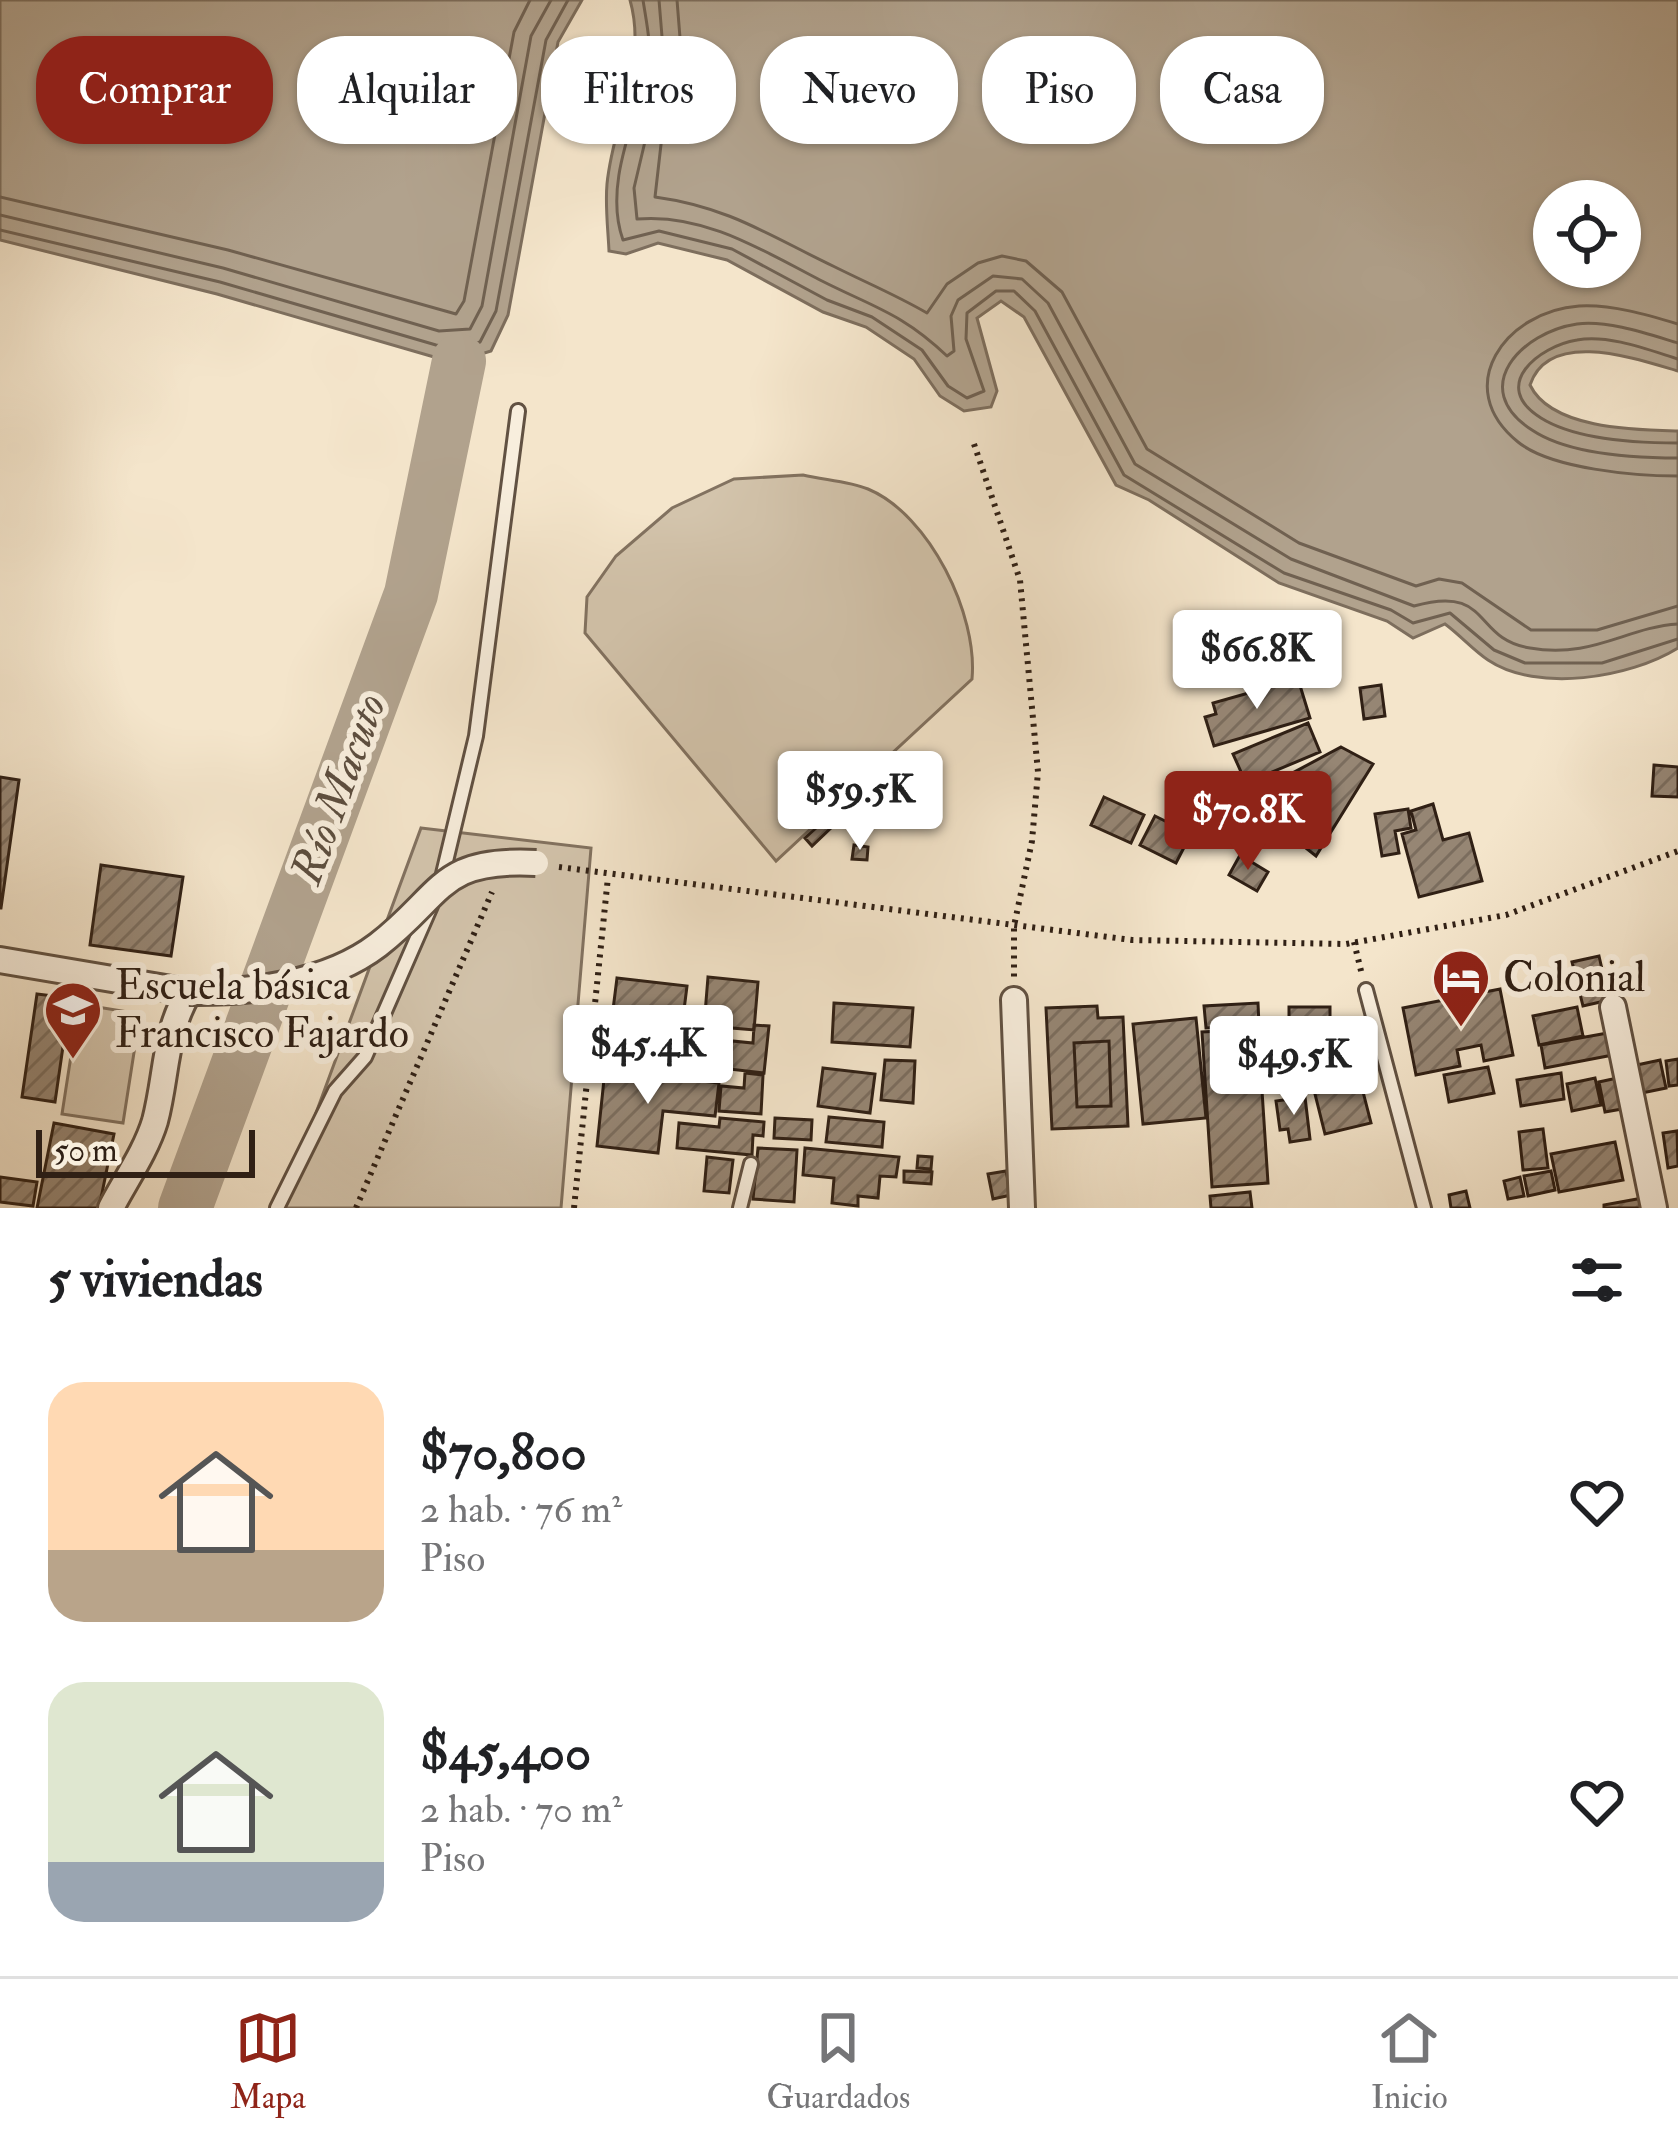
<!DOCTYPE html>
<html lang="es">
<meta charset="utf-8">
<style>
:root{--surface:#fff;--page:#f6f6f6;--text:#202124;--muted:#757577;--line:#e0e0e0;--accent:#8f2418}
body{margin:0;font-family:"IM FELL Double Pica",serif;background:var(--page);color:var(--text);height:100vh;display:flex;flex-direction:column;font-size:45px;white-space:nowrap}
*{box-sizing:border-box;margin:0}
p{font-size:39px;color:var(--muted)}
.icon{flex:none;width:66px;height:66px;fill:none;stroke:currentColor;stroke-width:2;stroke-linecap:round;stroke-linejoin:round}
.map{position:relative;height:1208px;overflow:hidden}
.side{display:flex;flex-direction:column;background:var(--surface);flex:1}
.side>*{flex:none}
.top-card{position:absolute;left:36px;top:36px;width:1608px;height:108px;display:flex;gap:24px}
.buttons{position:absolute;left:1533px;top:180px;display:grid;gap:24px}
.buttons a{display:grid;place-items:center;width:108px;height:108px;border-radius:50%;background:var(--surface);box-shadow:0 3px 9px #0004;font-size:60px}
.scale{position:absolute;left:36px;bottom:30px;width:219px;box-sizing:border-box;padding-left:12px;border:6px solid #302015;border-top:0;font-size:33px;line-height:42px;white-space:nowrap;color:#302015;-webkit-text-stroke:9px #f8eedd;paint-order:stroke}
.price{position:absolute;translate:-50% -102px;padding:0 27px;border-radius:12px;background:#fff;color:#222;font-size:39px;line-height:78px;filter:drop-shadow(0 3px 6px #0008)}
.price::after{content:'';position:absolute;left:50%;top:72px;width:36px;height:27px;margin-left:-18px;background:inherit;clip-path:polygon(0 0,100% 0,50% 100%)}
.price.active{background:var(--accent);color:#fff}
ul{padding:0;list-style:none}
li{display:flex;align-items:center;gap:36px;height:300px;padding:0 48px}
li span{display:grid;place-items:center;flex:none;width:336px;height:240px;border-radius:36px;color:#555}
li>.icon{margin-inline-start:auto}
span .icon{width:144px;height:144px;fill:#fffc;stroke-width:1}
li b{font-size:51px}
h2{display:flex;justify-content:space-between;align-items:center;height:144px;padding:0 48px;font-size:51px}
.chip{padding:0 42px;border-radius:48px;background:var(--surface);box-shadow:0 3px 9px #0004;font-size:42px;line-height:108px}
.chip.active{background:var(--accent);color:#fff}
.tab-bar{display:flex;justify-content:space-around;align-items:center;height:168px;border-top:3px solid var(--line);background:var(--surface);font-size:33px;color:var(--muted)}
.tab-bar a{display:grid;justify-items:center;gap:6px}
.tab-bar .active{color:var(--accent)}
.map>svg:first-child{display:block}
.green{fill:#d3c4ac;stroke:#827260;stroke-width:3}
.water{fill:#b1a28d;stroke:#7d6e5d;stroke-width:3;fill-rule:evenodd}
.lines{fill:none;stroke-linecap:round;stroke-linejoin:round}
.shore{stroke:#706151;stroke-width:3}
.river{stroke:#b1a28d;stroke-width:54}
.building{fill:url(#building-hatch);stroke:#302015;stroke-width:3;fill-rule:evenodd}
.lane-casing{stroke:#615142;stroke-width:18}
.street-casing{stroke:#615142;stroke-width:30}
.path{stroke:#302015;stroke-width:6;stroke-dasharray:3 6;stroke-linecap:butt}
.lane{stroke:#f8eedd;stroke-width:12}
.street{stroke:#f8eedd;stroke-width:24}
.street-bridge-casing{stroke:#615142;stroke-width:30;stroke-linecap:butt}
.street-bridge{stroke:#f8eedd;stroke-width:24}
.labels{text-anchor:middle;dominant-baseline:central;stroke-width:12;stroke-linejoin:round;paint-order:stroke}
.poi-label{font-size:42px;fill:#302015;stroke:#f8eedd;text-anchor:start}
.water-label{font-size:45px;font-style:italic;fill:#5d4e3f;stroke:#f8eedd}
</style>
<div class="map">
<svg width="1678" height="1208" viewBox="0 0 1678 1208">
<defs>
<pattern id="building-hatch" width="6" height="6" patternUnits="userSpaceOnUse" patternTransform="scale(3)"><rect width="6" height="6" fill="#968674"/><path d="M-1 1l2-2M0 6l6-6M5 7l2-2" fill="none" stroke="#7b6d5e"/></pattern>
</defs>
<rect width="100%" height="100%" fill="#f4e5cb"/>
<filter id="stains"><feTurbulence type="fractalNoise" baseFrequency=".00167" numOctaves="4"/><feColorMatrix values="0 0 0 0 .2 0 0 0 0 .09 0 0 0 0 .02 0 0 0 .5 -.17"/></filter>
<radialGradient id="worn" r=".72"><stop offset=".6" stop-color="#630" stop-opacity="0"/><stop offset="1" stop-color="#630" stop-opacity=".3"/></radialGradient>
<path class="green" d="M803 475C824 480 849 481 868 489 930 515 978 615 972 679L776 861 585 633 587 597 616 556 672 508 734 479Z
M421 828 591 848 561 1208H281Z
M79 1004 140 1014 123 1123 62 1114Z"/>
<path class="water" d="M0 0H582L558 42 508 315 491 351 459 361 434 357 217 294 0 240Z
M630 0H1678V371C1637 359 1549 328 1530 385 1551 429 1635 430 1678 431V648C1630 678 1537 693 1488 660 1473 650 1460 635 1445 624L1413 638 1387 621 1279 583 1149 500 1116 485 1024 317 1001 301 977 318 997 391 991 407 964 411 940 396 914 359 866 327 823 312 727 260 658 243 626 254 609 251C608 229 605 206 607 184 613 121 648 63 630 0ZM1620 201V267H1554V201Z"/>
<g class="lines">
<path class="shore" d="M643 0C646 20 652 46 648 66 636 120 603 184 623 240L659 231 732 249 827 300 872 317 922 350 948 386 967 398 984 391 966 339 967 313 996 291H1014L1035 311 1124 475 1284 573 1391 610 1413 623 1450 613 1494 650 1525 663H1602L1678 639
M659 0 664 61 634 188 637 219C704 213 762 250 820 280 873 307 902 313 947 356L954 351 951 316 958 300 993 276 1022 279 1048 303 1135 464 1291 559 1414 606C1492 584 1472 639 1530 648 1592 659 1627 627 1678 624
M677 0 682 63 663 127 655 197C729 207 770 236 835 267 867 283 896 295 927 313L947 284 978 263 1002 256 1026 261 1062 292 1147 449 1299 543 1416 586 1439 579 1462 583 1531 630H1597L1678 606
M0 197 228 250 456 314 464 301 514 32 530 0
M0 215 223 268 439 331 470 329 482 306 531 36 551 0
M0 230 220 282 436 345 458 349 480 342 496 311 546 40 568 0
M1678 324C1648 315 1611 304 1579 306 1506 311 1450 387 1518 442 1551 469 1636 476 1678 476
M1678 343C1648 334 1608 320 1577 324 1522 332 1467 388 1532 430 1569 455 1635 458 1678 458
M1678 359C1649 350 1608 334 1577 340 1539 346 1489 386 1541 418 1576 440 1638 443 1678 443"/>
<path class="river" d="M185 1208 411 594 459 361"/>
</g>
<path class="building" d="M1268 655 1287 658 1285 677 1265 675Z
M1298 679 1310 718 1214 746 1205 717 1216 714 1213 703Z
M1381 685 1385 716 1364 719 1360 688Z
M1308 723 1320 752 1246 783 1233 754Z
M1341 747 1373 764 1316 856 1244 799Z
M1654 765 1678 767V797L1652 796Z
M0 777 19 780 1 908H0Z
M854 791 864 802 836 827 826 817Z
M1104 797 1144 815 1131 843 1091 825Z
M1433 804 1443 840 1469 833 1482 881 1419 897 1402 834 1416 830 1411 811Z
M1408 809 1411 828 1395 831 1399 853 1382 856 1375 814Z
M1155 816 1191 834 1176 863 1140 845Z
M826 819 833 826 812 846 805 838Z
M854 845 868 847 867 860 852 859Z
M1240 855 1268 872 1257 891 1229 875Z
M101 865 183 877 171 956 90 945Z
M1599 956 1609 1000 1583 1006 1572 962Z
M708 977 758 982 754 1030 731 1028 728 1066 701 1063Z
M617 978 687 986 676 1074 606 1065Z
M1500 989 1513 1055 1484 1061 1481 1045 1457 1050 1460 1066 1416 1075 1403 1008Z
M37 994 70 998 55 1102 22 1097Z
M834 1003 913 1008 910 1047 832 1042Z
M1258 1003 1259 1025 1206 1028 1204 1006Z
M1097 1006 1098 1018 1123 1017 1128 1126 1052 1129 1046 1008ZM1109 1041 1111 1106 1077 1107 1074 1043Z
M1289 1007H1330V1071H1289Z
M1577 1007 1583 1036 1539 1045 1533 1016Z
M1196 1018 1206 1118 1143 1124 1133 1024Z
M754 1025 769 1026 764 1073 729 1069 732 1041 753 1043Z
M1258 1029 1268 1183 1212 1187 1202 1032Z
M1613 1032 1618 1054 1545 1068 1541 1045Z
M1109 1041 1111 1106 1077 1107 1074 1043Z
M1678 1059V1085L1669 1086 1666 1061Z
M885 1060 915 1061 913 1103 881 1100Z
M1660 1060 1666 1088 1642 1093 1637 1065Z
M1488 1067 1494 1093 1449 1102 1444 1075Z
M823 1068 875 1074 870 1113 818 1106Z
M605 1070 719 1083 715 1116 663 1111 658 1153 597 1146Z
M1336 1072 1340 1089 1361 1084 1371 1123 1325 1134 1311 1078Z
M745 1073 763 1075 761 1114 719 1111 721 1086 744 1088Z
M1561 1073 1564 1099 1521 1106 1517 1080Z
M1595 1078 1601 1105 1572 1111 1567 1084Z
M1617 1078 1622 1109 1605 1112 1599 1082Z
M1305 1097 1310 1139 1290 1142 1288 1129 1280 1130 1276 1101Z
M829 1117 884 1122 882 1147 826 1142Z
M720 1118 764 1122 763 1136 753 1135 752 1155 677 1148 679 1123 719 1127Z
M775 1118 812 1120 811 1140 774 1138Z
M54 1123 114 1134 99 1208H37Z
M1543 1129 1548 1168 1523 1170 1519 1132Z
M1677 1131 1678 1166 1668 1168 1663 1133Z
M1615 1142 1623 1180 1559 1192 1551 1154Z
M758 1148 797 1150 794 1202 753 1199Z
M805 1148 899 1157 896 1177 880 1176 878 1198 858 1196V1206L832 1203 834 1178 803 1175Z
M918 1156 932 1157 931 1169 917 1168Z
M707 1157 733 1160 729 1193 704 1191Z
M904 1171 932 1172 931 1184 904 1182Z
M1006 1171 1011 1195 993 1199 988 1174Z
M1551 1171 1555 1190 1528 1196 1524 1176Z
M0 1177 37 1182 33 1206 0 1202Z
M1520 1177 1524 1196 1508 1199 1504 1181Z
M1466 1191 1470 1208H1451L1449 1195Z
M1250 1192 1252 1208H1211L1210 1196Z
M1648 1197 1651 1208H1604V1205Z"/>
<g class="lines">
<g class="lane-casing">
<path id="lane" d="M441 882 476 736 518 411
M1366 990 1424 1208
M277 1208 335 1091 365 1057 431 906
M740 1208 751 1164"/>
</g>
<g class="street-casing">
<path id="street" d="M0 960 189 992C164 1032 167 1076 155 1121 146 1151 125 1181 111 1208
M1014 1000 1022 1208
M1613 1007 1654 1208"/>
</g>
<path class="path" d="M974 444 1020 580 1038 772 1032 841 1014 926V978
M559 867 1132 940 1346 944 1506 915 1678 851
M1354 942 1362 975
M356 1208 492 892
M574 1208 608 877"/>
<use href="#lane" class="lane"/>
<use href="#street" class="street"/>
<g class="street-bridge-casing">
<path id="street-bridge" d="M189 992C250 993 327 984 378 945 444 894 438 858 536 863"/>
</g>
<use href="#street-bridge" class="street-bridge"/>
</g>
<defs>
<g id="hotel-pin" transform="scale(3)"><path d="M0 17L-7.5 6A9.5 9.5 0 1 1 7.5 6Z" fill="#8f2418" stroke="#f8eedd"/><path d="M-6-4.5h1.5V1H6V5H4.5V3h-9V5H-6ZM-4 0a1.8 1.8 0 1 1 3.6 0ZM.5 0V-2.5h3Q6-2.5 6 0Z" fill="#fff"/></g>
<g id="school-pin" transform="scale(3)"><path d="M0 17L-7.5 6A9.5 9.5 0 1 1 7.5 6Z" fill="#8f2418" stroke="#f8eedd"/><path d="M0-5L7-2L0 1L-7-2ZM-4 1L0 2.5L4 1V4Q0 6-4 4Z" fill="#fff"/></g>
</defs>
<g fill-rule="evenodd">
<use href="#hotel-pin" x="1461" y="978"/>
<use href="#school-pin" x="73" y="1010"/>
</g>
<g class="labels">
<g class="poi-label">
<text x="1503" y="978">Colonial</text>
<text x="115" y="986">Escuela básica<tspan x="115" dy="48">Francisco Fajardo</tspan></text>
</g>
<g class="water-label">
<text transform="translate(339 789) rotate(-70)">Río Macuto</text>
</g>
</g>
<rect width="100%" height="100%" filter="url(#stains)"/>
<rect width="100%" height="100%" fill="url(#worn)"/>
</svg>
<div class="buttons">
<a><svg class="icon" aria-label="locate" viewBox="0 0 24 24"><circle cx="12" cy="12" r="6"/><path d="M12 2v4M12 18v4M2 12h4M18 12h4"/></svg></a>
</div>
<div class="scale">50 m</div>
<b class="price" style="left:1257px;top:712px">$66.8K</b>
<b class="price" style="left:860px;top:853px">$59.5K</b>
<b class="price active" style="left:1248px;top:873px">$70.8K</b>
<b class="price" style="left:648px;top:1107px">$45.4K</b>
<b class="price" style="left:1294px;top:1118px">$49.5K</b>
<div class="top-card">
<a class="chip active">Comprar</a>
<a class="chip">Alquilar</a>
<a class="chip">Filtros</a>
<a class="chip">Nuevo</a>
<a class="chip">Piso</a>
<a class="chip">Casa</a>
</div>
</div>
<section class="side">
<h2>5 viviendas<svg class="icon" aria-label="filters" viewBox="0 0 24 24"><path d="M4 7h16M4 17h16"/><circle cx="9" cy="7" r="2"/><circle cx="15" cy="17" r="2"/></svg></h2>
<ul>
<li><span style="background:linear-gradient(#ffd9b3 70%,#b9a48a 0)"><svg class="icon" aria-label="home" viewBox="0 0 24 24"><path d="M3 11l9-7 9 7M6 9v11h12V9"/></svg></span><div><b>$70,800</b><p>2 hab. · 76 m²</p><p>Piso</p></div><svg class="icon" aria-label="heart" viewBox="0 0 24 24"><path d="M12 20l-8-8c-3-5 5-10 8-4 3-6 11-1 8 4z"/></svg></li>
<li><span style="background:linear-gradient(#dfe7d0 75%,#9aa5b1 0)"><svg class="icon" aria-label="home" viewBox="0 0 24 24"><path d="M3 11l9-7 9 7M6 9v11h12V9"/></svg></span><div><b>$45,400</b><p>2 hab. · 70 m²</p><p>Piso</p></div><svg class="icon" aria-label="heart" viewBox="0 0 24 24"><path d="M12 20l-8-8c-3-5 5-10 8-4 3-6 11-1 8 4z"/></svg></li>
</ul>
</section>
<nav class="tab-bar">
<a class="active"><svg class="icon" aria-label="map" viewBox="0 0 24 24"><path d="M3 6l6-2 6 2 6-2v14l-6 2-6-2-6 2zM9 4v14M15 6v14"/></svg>Mapa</a>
<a><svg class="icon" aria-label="saved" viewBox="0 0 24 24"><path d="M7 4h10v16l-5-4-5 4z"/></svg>Guardados</a>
<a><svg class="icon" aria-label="home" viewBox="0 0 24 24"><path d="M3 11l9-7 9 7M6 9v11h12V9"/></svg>Inicio</a>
</nav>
